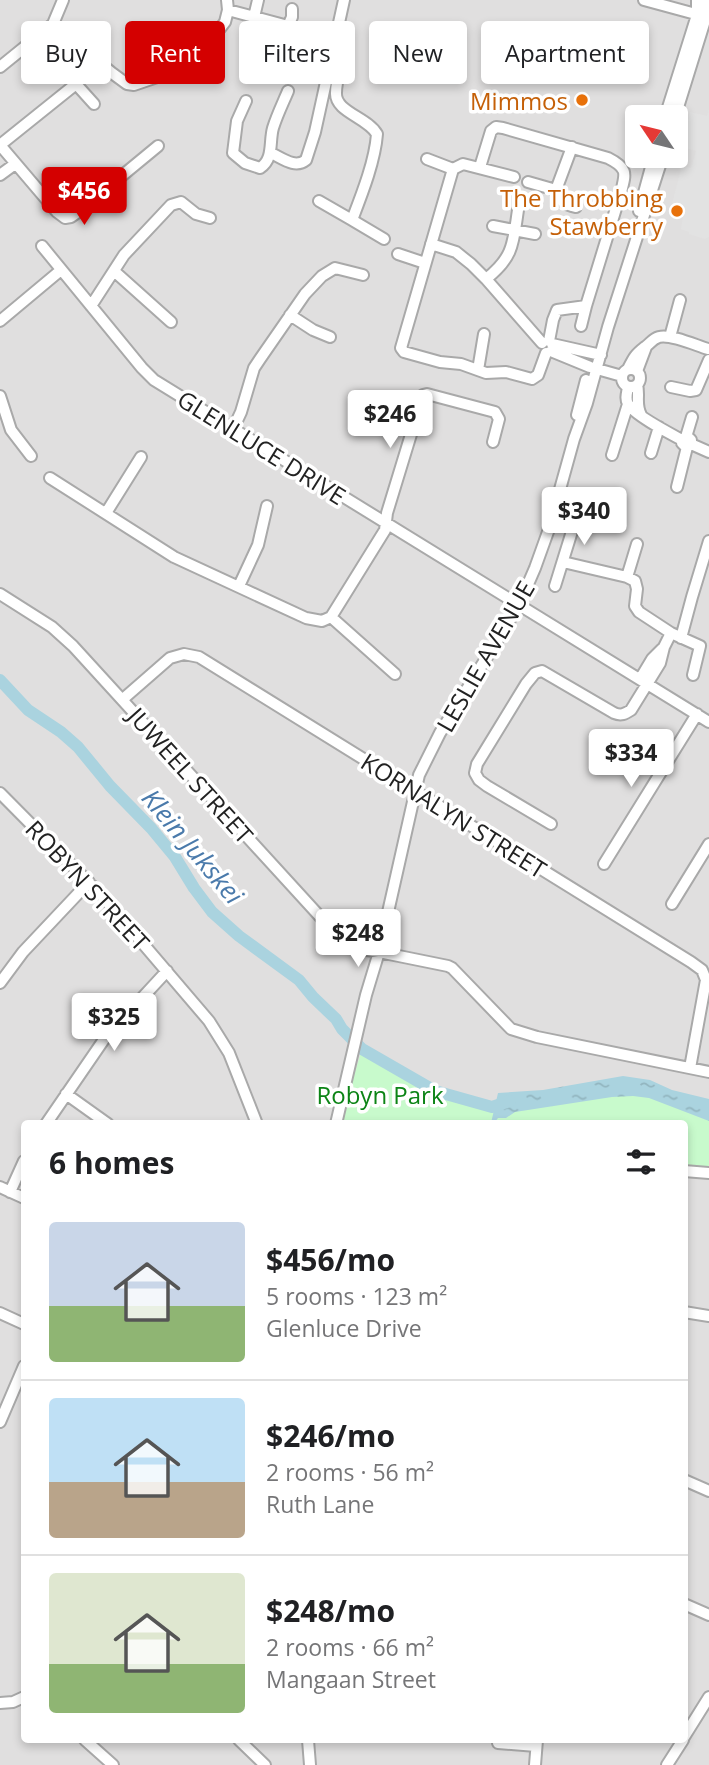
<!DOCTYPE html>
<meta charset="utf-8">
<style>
:root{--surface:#fff;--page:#f6f6f6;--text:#202124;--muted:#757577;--line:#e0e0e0;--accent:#d40000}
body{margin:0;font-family:"Open Sans",sans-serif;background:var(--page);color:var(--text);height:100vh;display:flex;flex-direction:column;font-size:26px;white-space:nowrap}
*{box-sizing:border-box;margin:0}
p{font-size:23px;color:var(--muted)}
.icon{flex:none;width:38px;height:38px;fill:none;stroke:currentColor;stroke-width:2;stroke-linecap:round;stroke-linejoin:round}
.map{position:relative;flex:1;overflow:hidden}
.details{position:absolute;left:21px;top:1120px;width:667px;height:623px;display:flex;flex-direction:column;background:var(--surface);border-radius:7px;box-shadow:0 4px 10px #0003}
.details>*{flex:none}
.hud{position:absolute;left:21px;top:21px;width:668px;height:63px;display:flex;gap:14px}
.needle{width:46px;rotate:305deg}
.controls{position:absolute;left:625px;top:105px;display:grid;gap:14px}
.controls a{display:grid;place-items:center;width:63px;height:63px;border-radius:7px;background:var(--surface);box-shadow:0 4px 10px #0003;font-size:35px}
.price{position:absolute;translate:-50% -60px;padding:0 16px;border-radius:7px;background:#fff;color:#222;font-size:23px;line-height:46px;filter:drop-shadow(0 2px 4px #0008)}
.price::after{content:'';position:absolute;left:50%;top:42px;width:21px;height:16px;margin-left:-10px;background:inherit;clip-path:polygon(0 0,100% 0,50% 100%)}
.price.active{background:var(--accent);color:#fff}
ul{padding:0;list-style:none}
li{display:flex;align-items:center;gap:21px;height:175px;padding:0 28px}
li+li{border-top:2px solid var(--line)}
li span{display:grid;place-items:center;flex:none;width:196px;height:140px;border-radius:7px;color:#555}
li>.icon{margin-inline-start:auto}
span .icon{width:84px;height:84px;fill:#fffc;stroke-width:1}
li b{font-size:30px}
h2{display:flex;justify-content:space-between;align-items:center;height:84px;padding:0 28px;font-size:30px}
.pill{padding:0 24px;border-radius:7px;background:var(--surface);box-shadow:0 4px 10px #0003;font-size:24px;line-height:63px}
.pill.active{background:var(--accent);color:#fff}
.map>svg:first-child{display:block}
.residential{fill:#e0dfdf;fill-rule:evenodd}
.park{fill:#c8facc}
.parking{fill:#e2e2e2}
.water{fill:url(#water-ripples)}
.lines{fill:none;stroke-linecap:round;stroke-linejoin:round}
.river{stroke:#aad3df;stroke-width:12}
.minor-casing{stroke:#a9a9a9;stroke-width:14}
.minor{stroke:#fff;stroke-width:10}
.food-dot{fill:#e8710a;stroke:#fff;stroke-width:2.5}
.labels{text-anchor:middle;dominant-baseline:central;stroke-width:7;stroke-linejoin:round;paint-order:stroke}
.food-label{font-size:24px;fill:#c56008;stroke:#fff;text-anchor:end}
.street-label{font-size:24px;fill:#222;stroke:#fff}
.park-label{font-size:24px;fill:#0c8416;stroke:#fff}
.water-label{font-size:26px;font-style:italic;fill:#4a7aab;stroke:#fff}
</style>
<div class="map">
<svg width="709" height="1765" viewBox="0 0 709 1765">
<defs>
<pattern id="water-ripples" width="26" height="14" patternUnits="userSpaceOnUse" patternTransform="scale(1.75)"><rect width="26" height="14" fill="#aad3df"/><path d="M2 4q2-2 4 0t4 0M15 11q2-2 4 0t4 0" fill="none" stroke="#92b5bf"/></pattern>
</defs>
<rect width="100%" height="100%" fill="#f2efe9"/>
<path class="residential" d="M0 0H700L709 2V1765H0ZM637 117H676V156H637ZM24 1124H684V1740H24Z"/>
<path class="park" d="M362 1049 435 1091 492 1107 515 1100 628 1085 709 1103V1169L684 1167V1124H339Z"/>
<path class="parking" d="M709 109V237L705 239 689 234V232L681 229 684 209 672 204 682 165 691 168 696 151 680 146 690 112 707 116Z"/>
<path class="water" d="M623 1076 650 1080 672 1090 709 1099V1121L649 1098 633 1096 612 1097 515 1112 506 1118H498L495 1122 491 1123 498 1093 543 1090Z"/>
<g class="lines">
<path class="river" d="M0 680 28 710 61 732 78 747 110 786 151 828 175 857 194 888 212 912 239 936 299 980 313 997 336 1019 342 1029 362 1049 435 1091 492 1107 510 1101"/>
<g class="minor-casing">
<path id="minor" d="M644 0 703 16
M228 10 288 26 292 17V9
M254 17 258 0
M53 24 112 73 127 84 134 85 172 72 195 56 215 35 225 22 228 10 227 0
M336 40 341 44 343 49C343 63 336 78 336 93 335 112 367 117 377 134 375 161 362 194 352 220L384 239
M0 67 53 24 63 0
M76 84 94 104
M246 101 237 121 233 153 245 163 260 168C274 159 269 142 273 128 277 115 283 103 288 91
M665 117 697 15V0
M675 117 706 17V0
M0 145 57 212 65 218 71 217 78 212 158 146
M0 145 76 84 58 65
M271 153C282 158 295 169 306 160L315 132 344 0
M427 159 453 169
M480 167 491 131 496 127 503 128 608 158C628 168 626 173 621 192L586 306 557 310 553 320 549 341
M0 175 15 164
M514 177 463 164 453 169 401 348 404 352 440 362 461 364 486 373 506 372 532 379 538 375 546 353
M528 182 556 190C559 201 565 205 576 207
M556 190 572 147
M319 201 352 220
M639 211 654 156
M493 226 535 234
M431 244 456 252 471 264 486 279 542 343
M42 246 142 368 154 380 709 722
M398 254 425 263
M114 271 171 322
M486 279C514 257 513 243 518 210
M91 306 124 255 171 205 181 202 196 214 210 218
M290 315 313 330 330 337
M0 321 61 270
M581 326 586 306
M670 337 680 300
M552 344 601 355
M551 351 590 367 622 376
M622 378a9 9 0 1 1 18 0a9 9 0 1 1-18 0Z
M628 369C634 357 635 355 645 347 650 344 652 339 659 337 671 334 695 345 708 349
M478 370 484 334
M637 371 646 347
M637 385C640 395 635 404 641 415
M628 387C627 393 625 399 628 404 634 415 671 434 682 440V443L685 446 691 444V440L689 438 682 440
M671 387 690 391 696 390 709 360
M0 396 11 430 31 456
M577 415 586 380
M233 429 241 412 254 368 260 359 305 294 322 276 335 268 363 275
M686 437 692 417
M691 444 709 452
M651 453 659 427
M612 455 628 404
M50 478 174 557 306 618 322 621 331 617 385 530 387 513 423 395 427 394 495 412 499 419 493 442
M677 487 687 447
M106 513 141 457
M563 562 627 577 635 581 637 589 635 606 639 612 671 633 700 646 693 675
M627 577 637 544
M239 586 258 545 267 506
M555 586 582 499
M0 594 52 627 73 646 345 944 355 948 379 952 448 966 452 968 511 1029 537 1037 709 1072
M331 617 395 674
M681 638 692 597 709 541
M640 679 652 659 662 649
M123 699 170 658 184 654 199 657 691 962 702 970 706 980 690 1068
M0 793 104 898 209 1021 229 1053 257 1124
M551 824 487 786 479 780 475 773 477 764 526 684 535 673 542 671 614 713C621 716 625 714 631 710L660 663 664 647 671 633
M604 864 697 714
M672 904 709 844
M0 983 23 952 89 882
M66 1094 108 1124
M46 1124 105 1038 167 971
M336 1124 366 995 379 952 419 775 440 733 519 605 535 568 549 529 574 439 587 403 608 327 663 156
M684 1171 709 1173
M0 1187 24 1198
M10 1192 24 1161
M684 1312 709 1316
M0 1313 24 1324
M0 1422 24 1366
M684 1480 709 1491
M684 1604 709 1615
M0 1703 13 1702 24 1697
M684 1737 709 1697
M85 1740 113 1765
M239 1740 265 1765
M308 1740 310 1765
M498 1743 536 1746
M535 1765 537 1740
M667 1765 683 1740"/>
</g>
<use href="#minor" class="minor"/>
</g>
<g class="food-dot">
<circle cx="582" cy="100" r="7"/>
<circle cx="677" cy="211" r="7"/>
</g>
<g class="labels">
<g class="food-label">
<text x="568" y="100">Mimmos</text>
<text x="663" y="197">The Throbbing<tspan x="663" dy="28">Stawberry</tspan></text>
</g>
<g class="street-label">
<text transform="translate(262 447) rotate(32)">GLENLUCE DRIVE</text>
<text transform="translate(485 656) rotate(-60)">LESLIE AVENUE</text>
<text transform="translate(191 775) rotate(48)">JUWEEL STREET</text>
<text transform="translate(454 815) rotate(32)">KORNALYN STREET</text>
<text transform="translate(88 885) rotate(47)">ROBYN STREET</text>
</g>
<g class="park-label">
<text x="380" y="1094">Robyn Park</text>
</g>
<g class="water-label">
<text transform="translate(193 846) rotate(50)">Klein Jukskei</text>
</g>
</g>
</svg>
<div class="controls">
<a><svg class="needle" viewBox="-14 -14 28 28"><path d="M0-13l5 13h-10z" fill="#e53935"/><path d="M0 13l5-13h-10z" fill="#757577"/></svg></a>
</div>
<b class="price active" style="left:84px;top:227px">$456</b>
<b class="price" style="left:390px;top:450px">$246</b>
<b class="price" style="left:584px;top:547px">$340</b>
<b class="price" style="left:631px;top:789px">$334</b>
<b class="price" style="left:358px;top:969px">$248</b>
<b class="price" style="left:114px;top:1053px">$325</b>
<div class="hud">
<a class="pill">Buy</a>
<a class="pill active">Rent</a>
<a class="pill">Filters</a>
<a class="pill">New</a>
<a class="pill">Apartment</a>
</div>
<section class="details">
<h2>6 homes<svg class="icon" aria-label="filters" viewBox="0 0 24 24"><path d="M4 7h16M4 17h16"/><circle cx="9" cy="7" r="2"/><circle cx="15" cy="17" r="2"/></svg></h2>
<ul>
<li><span style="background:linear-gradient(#c9d6e8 60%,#8fb573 0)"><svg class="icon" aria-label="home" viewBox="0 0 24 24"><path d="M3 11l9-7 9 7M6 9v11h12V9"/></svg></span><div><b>$456/mo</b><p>5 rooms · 123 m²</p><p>Glenluce Drive</p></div></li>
<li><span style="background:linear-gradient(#bfe0f5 60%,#b9a48a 0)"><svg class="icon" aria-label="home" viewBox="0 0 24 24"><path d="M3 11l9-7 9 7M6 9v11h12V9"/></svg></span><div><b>$246/mo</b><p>2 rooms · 56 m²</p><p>Ruth Lane</p></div></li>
<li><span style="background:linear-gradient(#dfe7d0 65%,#8fb573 0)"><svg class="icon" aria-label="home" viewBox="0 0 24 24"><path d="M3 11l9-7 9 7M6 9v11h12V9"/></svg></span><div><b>$248/mo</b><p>2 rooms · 66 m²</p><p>Mangaan Street</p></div></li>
</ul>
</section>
</div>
